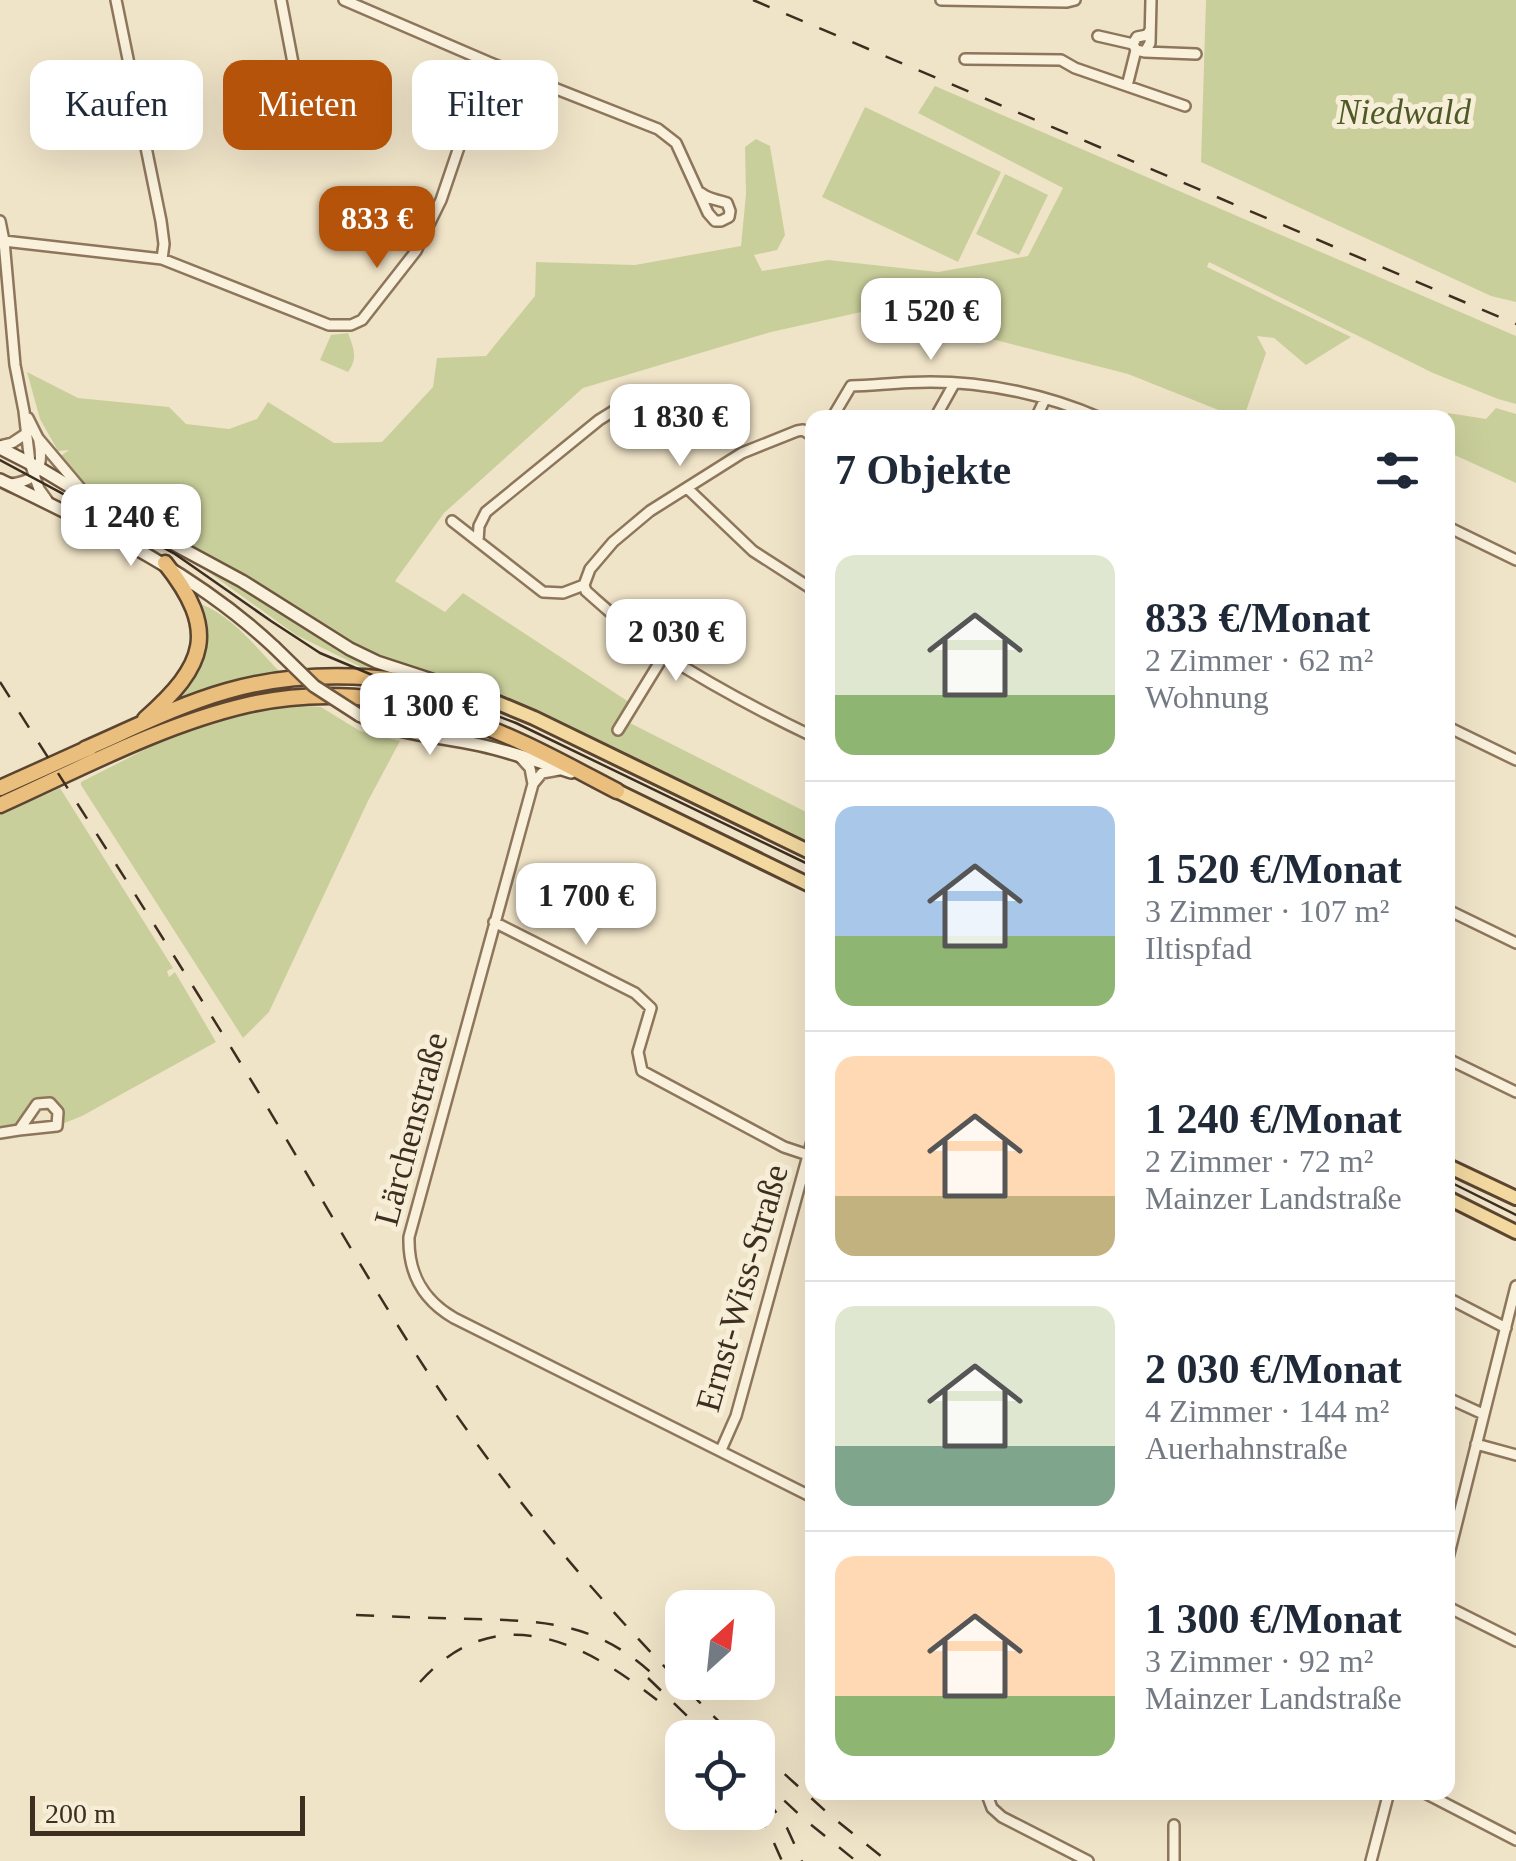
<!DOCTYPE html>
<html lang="de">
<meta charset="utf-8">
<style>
:root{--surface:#fff;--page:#f2f2f3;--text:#1f2937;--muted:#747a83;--line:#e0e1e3;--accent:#b45309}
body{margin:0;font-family:"Times New Roman",serif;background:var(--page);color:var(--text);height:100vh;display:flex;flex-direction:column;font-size:38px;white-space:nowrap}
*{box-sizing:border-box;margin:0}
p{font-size:32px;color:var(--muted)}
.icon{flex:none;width:55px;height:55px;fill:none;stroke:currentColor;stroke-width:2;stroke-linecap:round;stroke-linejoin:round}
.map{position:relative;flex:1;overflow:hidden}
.panel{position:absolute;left:805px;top:410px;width:650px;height:1390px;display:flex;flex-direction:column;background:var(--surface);border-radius:20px;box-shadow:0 10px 40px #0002}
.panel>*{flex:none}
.hud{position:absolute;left:30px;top:60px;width:625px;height:90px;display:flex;gap:20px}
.needle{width:65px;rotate:27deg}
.tools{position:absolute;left:665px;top:1590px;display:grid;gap:20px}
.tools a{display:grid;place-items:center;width:110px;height:110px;border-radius:20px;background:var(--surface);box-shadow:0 10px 40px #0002;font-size:50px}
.scale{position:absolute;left:30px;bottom:25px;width:275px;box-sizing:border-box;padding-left:10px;border:5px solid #3d2e20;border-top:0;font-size:28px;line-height:35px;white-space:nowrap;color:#3d2e20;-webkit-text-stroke:8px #f7eed8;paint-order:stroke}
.price{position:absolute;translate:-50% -85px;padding:0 22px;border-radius:20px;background:#fff;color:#222;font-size:32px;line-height:65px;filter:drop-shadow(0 2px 5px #0008)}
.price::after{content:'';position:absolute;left:50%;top:60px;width:30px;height:22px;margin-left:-15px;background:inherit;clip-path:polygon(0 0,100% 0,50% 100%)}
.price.current{background:var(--accent);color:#fff}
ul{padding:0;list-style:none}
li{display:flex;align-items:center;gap:30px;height:250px;padding:0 30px}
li+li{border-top:2px solid var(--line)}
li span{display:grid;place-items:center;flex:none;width:280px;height:200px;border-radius:20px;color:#555}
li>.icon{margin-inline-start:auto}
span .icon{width:120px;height:120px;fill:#fffc;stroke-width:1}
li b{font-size:42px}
h2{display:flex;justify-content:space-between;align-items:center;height:120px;padding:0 30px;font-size:42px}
.tag{padding:0 35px;border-radius:20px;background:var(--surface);box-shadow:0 10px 40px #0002;font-size:35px;line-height:90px}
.tag.current{background:var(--accent);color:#fff}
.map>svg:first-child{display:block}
.green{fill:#c9cf9b}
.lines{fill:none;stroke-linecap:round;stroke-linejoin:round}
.minor-casing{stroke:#8d765c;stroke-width:14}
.secondary-casing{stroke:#6f573f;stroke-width:16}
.primary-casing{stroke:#5b4430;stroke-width:18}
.trunk-casing{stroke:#5b4430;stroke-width:19}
.minor{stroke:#faf1dc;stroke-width:9}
.secondary{stroke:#faf1dc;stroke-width:11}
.primary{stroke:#f3d9a0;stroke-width:12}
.trunk{stroke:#eabe7c;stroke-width:14}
.tram{stroke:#3d2e20;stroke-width:2.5}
.rail{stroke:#3d2e20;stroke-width:2.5;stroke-dasharray:18 18;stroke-linecap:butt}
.secondary-bridge-casing{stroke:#6f573f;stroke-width:16;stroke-linecap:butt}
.secondary-bridge{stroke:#faf1dc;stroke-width:11}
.labels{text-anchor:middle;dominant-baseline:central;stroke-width:10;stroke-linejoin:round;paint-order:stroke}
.park-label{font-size:35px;font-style:italic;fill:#4d5a26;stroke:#f7eed8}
.street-label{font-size:35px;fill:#3d2e20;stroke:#f7eed8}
</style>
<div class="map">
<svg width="1516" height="1861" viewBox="0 0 1516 1861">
<rect width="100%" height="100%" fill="#f0e4c8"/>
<path class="green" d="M1206 0H1516V302L1491 296 1201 162Z
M935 86 1516 336V404L1498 399 1433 373 1209 262 1207 267 1351 337 1306 365 1274 338 1257 336 1266 353 1244 417H1236L1128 374 875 309 771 332 583 388 444 513 395 581 445 612 463 593 638 708 626 721 812 815V853L581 740 377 662 94 501 55 460 69 450 58 451 40 419 27 372 78 398 169 407 186 424 229 429 257 419 268 402 334 443 382 442 433 387 437 358 486 356 535 296 536 262 635 265 741 246 746 194 745 147 756 139 770 146 785 235 777 250 754 255 762 271 828 260 938 272 1028 256 1063 188 918 113Z
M865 107 1001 172 958 262 822 197Z
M1005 174 1048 195 1019 255 976 234Z
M348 333C354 349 358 358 348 372L320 360 331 335Z
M1496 408 1516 414V483L1448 452V413L1486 419Z
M195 559C259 596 319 639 385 671L363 668 296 635 193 561Z
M197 603C231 613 258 650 282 674 241 679 206 690 169 706L196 671Z
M345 701C409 709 461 722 520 747V750L486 741 393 724Z
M287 704 321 707 360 731 400 741 368 801 269 1012 243 1038 81 785V782C126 760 170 734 217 719 240 711 263 708 287 704Z
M60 788 173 968 167 971 169 977 175 972 216 1042 82 1116 57 1126 58 1112 50 1103 37 1104 19 1130 0 1133V815Z"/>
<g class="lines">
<g class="minor-casing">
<path id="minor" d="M116 0 161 221 164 244 162 259
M281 0 302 110
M344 0 488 62 658 129 676 143 708 213 715 221H721L729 217 730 211 727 203C717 199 709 200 701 193
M941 0 1067 2 1075 0
M1150 30 1147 35 1137 37 1133 44 1136 50 1145 52 1150 43 1151 0
M1098 36 1133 44
M1136 50 1127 86 1185 106
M1145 52 1196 54
M965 59 1061 60 1075 68 1127 86
M0 221 4 241 15 365 24 411 30 463 39 489 47 500
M4 241 162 259 329 325H351L362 320 416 251 441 200 488 62
M28 418 38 438 81 489
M832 418 851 386C877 385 904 382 930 382 987 382 1048 395 1100 418
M935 418 954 384
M1036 418 1045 399
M0 446 12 443 27 433
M8 484C38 482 44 468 39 441
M687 488 753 551 812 589
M452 521 543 592 563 593 584 585
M1448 527 1516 560
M478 541 479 526 486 512 599 420 641 394
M584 585 590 569 613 542 650 511 742 453 797 431 803 430 812 436
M584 585 586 591C611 613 636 636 663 654 711 685 762 712 812 736
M1448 727 1516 760
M618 730 664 655
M519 756 530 768 533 784 409 1237C408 1274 423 1300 454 1318L812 1497
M533 784 542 773 559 770
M1448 910 1516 943
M494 922 635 993 651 1008 638 1052 642 1071 784 1147 808 1155
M1448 1059 1516 1092
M50 1103 58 1112 57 1126 19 1130 37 1104Z
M0 1133 19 1130
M1448 1298 1506 1328
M1448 1398 1483 1414
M1476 1444 1516 1455
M721 1450 736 1416 812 1141
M1448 1558 1516 1286
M1448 1607 1516 1641
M986 1792 992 1808 1002 1817 1088 1861
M1423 1792 1516 1840
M1174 1861V1825
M1371 1861 1389 1792"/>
</g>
<g class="secondary-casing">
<path id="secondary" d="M0 448 39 468 94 501 242 581 350 649 377 662 432 680
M0 480C99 528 193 571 274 647
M359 715C402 736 435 735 480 745 511 752 541 762 571 772"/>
</g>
<g class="primary-casing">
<path id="primary" d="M479 695 534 718 812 853
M617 791 812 886
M1448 1166 1516 1198
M1448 1198 1516 1232"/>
</g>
<g class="trunk-casing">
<path id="trunk" d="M145 719C206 665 219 631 165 563
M85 749C131 729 178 705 227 691 310 667 396 675 479 695
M0 788 91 747
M0 805C80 769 161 725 247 705 316 689 392 695 458 717 514 735 565 764 617 791"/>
</g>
<use href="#minor" class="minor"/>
<use href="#secondary" class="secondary"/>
<use href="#primary" class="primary"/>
<use href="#trunk" class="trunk"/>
<path class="tram" d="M0 460 175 554 271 621 320 653 377 677 455 700 516 723 812 866
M1448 1181 1516 1215"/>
<path class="rail" d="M753 0 1516 324
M0 682C85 816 171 949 254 1085 320 1194 382 1307 455 1413 537 1531 632 1638 736 1738
M356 1615C396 1617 435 1618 474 1619 553 1621 602 1624 661 1682
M648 1678 710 1738
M420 1682C496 1598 581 1640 657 1700
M758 1750 831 1816 887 1861
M758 1776 804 1819 856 1861
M766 1798 787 1828 802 1861
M756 1812 770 1834 782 1861"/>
<g class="secondary-bridge-casing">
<path id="secondary-bridge" d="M274 647 314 686 359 715"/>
</g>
<use href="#secondary-bridge" class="secondary-bridge"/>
</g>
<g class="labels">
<g class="park-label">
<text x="1404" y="112">Niedwald</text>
</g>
<g class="street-label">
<text transform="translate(411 1129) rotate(-75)">Lärchenstraße</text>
<text transform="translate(742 1288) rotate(-74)">Ernst-Wiss-Straße</text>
</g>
</g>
</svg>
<div class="tools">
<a><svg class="needle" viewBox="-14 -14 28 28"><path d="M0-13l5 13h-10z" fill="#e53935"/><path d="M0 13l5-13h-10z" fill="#747a83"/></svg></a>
<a><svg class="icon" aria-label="locate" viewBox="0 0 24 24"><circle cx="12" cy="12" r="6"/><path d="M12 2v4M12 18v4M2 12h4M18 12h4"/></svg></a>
</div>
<div class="scale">200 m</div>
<b class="price current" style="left:377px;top:271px">833 €</b>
<b class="price" style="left:931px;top:363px">1 520 €</b>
<b class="price" style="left:680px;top:469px">1 830 €</b>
<b class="price" style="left:131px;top:569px">1 240 €</b>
<b class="price" style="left:676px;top:684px">2 030 €</b>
<b class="price" style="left:430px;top:758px">1 300 €</b>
<b class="price" style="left:586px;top:948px">1 700 €</b>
<div class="hud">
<a class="tag">Kaufen</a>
<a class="tag current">Mieten</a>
<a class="tag">Filter</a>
</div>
<section class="panel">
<h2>7 Objekte<svg class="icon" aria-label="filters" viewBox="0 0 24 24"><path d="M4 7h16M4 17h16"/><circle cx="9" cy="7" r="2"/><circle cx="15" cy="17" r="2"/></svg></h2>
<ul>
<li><span style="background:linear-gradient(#dfe7d0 70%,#8fb573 0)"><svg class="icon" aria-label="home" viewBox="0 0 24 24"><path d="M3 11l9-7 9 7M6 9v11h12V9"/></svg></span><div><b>833 €/Monat</b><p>2 Zimmer · 62 m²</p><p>Wohnung</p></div></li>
<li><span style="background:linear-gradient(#a9c7e8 65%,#8fb573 0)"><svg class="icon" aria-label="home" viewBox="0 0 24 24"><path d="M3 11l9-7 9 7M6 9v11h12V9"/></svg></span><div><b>1 520 €/Monat</b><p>3 Zimmer · 107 m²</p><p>Iltispfad</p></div></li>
<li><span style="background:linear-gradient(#ffd9b3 70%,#c2b280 0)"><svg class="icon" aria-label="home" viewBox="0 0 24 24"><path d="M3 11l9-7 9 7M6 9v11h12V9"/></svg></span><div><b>1 240 €/Monat</b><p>2 Zimmer · 72 m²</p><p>Mainzer Landstraße</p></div></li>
<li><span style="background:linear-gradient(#dfe7d0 70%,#7fa58c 0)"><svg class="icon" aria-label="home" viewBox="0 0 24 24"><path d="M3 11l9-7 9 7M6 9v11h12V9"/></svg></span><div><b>2 030 €/Monat</b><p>4 Zimmer · 144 m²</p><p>Auerhahnstraße</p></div></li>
<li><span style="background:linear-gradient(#ffd9b3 70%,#8fb573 0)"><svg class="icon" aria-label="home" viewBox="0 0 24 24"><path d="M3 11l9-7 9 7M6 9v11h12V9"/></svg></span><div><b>1 300 €/Monat</b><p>3 Zimmer · 92 m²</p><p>Mainzer Landstraße</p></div></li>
</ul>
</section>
</div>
